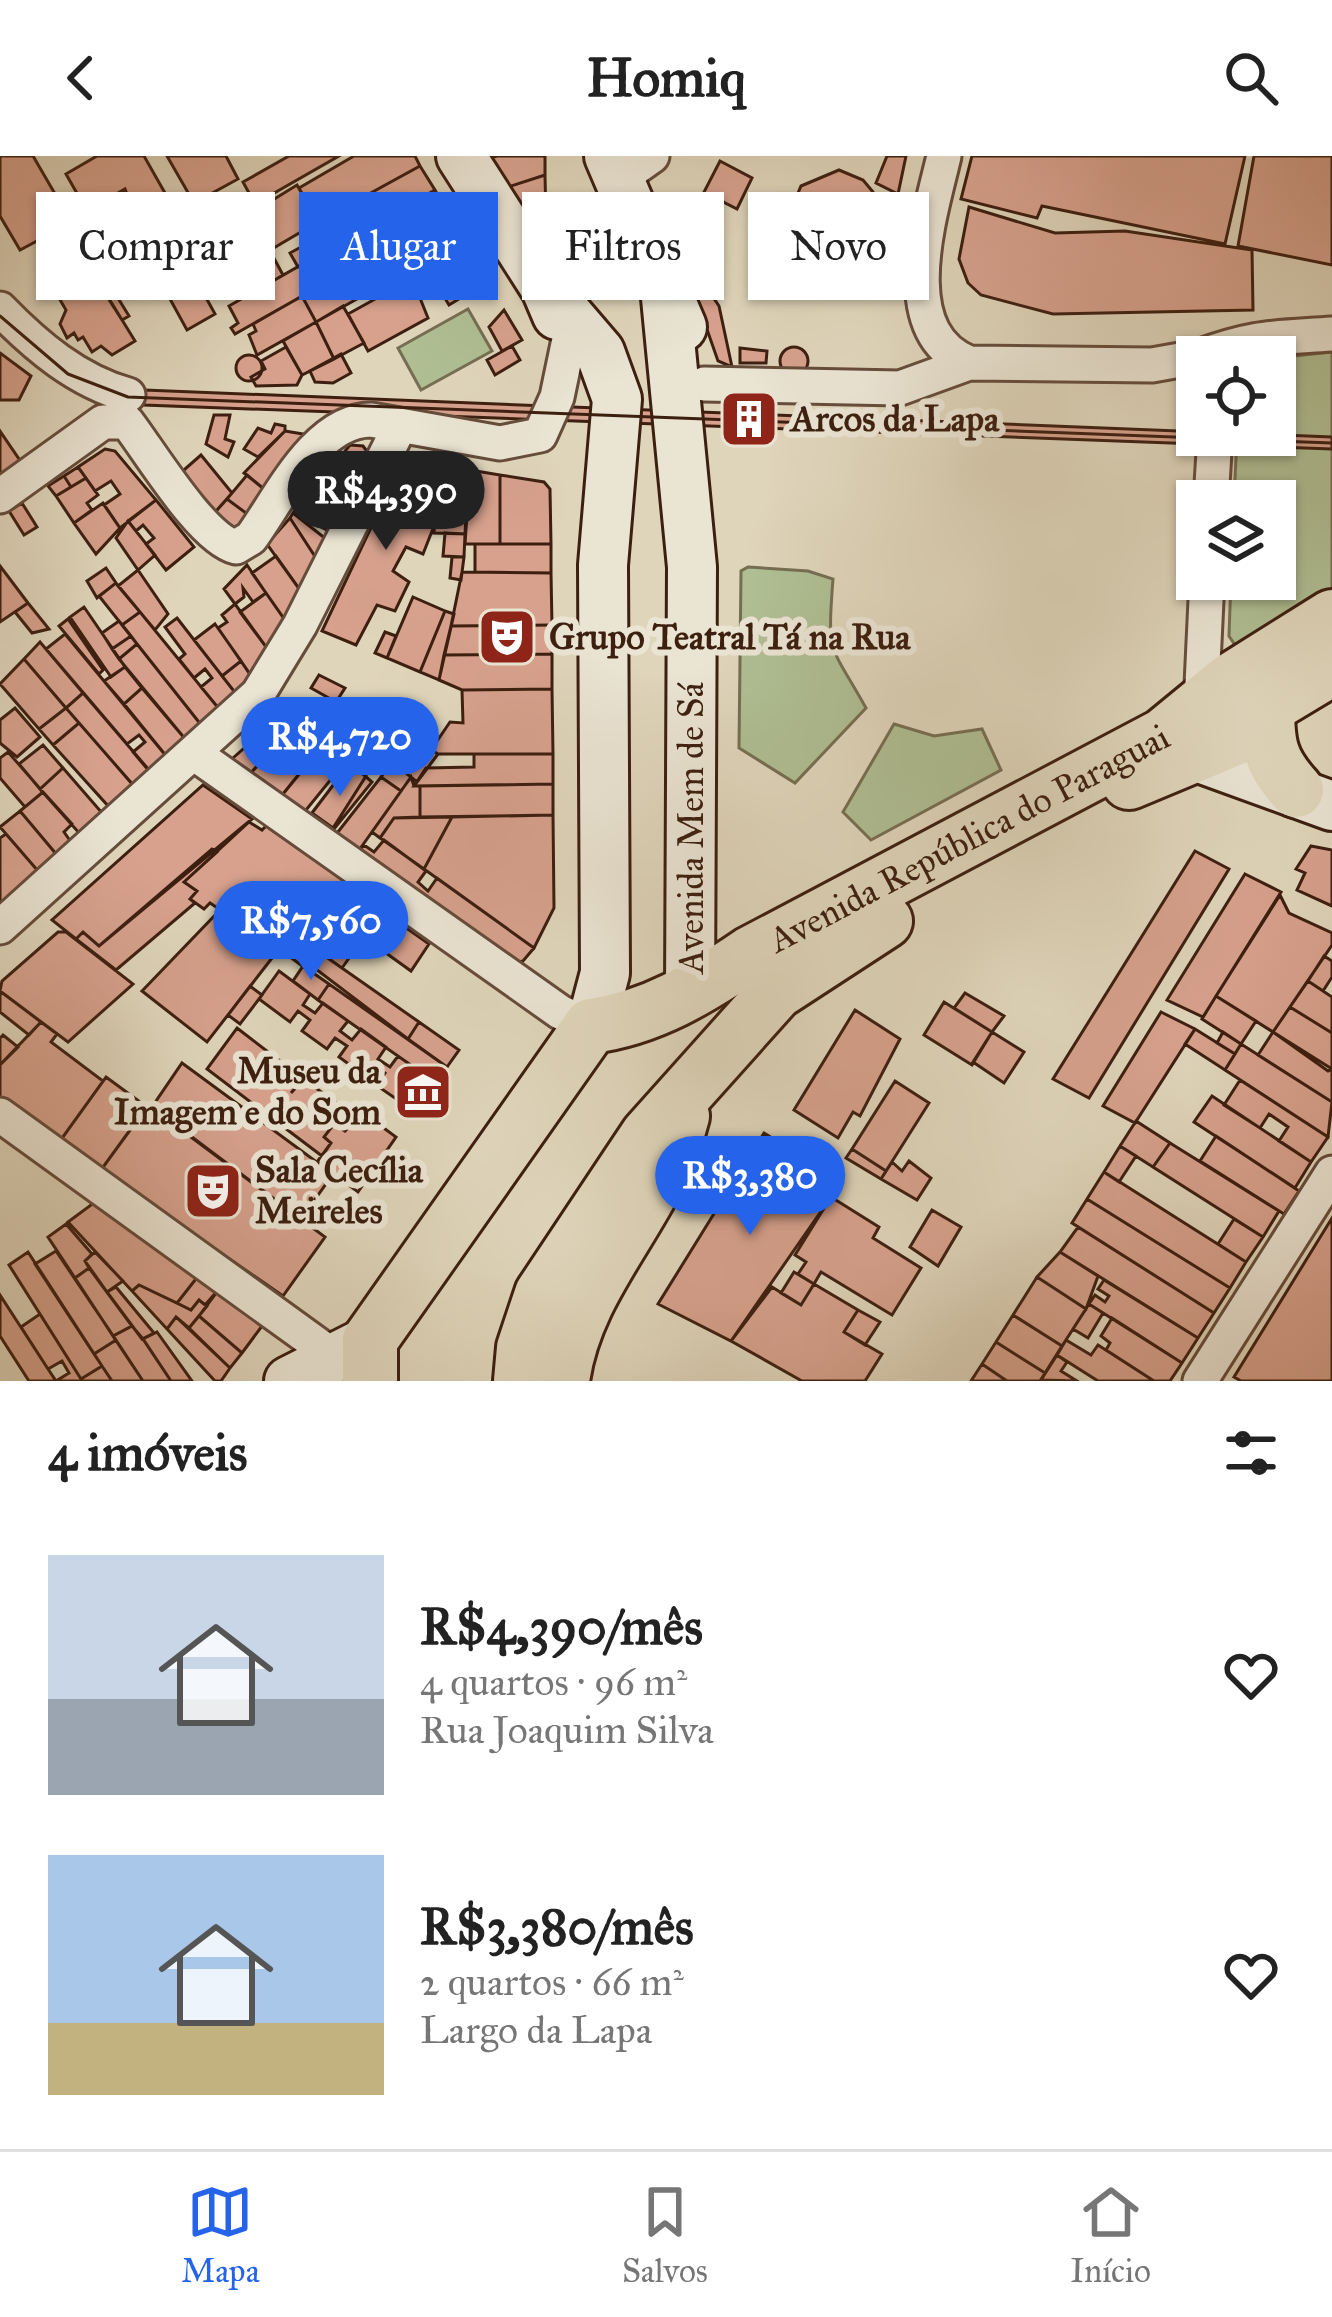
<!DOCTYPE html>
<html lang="pt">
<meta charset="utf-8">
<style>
:root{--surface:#fff;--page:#f2f2f2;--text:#222;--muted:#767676;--line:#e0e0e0;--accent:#2563eb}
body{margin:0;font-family:"IM FELL Great Primer",serif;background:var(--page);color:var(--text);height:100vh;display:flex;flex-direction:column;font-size:45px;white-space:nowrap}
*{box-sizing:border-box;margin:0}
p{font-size:39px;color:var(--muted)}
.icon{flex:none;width:66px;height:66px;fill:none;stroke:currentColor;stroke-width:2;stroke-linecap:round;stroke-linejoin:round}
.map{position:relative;height:1225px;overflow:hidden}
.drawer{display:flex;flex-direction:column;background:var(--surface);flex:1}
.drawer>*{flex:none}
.guide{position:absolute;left:36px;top:36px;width:1260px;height:108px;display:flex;gap:24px}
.tools{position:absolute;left:1176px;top:180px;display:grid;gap:24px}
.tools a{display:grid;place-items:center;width:120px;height:120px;border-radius:0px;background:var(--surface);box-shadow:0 3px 9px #0004;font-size:60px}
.price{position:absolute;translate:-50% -102px;padding:0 27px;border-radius:42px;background:var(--accent);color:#fff;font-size:39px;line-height:78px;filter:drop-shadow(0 3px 6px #0008)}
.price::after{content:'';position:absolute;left:50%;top:72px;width:36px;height:27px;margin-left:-18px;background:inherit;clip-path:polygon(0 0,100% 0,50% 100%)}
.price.selected{background:#222;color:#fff}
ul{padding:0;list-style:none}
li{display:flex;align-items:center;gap:36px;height:300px;padding:0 48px}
li span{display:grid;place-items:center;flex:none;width:336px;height:240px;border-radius:0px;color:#555}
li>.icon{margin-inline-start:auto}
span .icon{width:144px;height:144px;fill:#fffc;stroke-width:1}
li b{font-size:51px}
h2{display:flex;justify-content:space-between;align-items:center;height:144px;padding:0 48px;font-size:51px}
.chip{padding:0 42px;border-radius:0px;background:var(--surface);box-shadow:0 3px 9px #0004;font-size:42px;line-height:108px}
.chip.selected{background:var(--accent);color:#fff}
header{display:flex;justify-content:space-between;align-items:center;height:156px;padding:0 48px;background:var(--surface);font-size:54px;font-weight:800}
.tabs{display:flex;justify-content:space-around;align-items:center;height:168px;border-top:3px solid var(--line);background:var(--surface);font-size:33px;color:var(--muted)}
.tabs a{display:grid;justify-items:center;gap:6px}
.tabs .selected{color:var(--accent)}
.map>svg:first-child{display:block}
.green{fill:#afbe93;stroke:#766e52;stroke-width:3}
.building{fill:#d7a18d;stroke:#3d1f10;stroke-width:3}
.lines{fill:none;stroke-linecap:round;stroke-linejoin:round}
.street-casing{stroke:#664c3b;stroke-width:39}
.secondary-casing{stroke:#3d1f10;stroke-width:54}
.primary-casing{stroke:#3d1f10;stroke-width:60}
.street{stroke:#eae4d3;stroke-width:33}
.secondary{stroke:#eae4d3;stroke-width:48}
.primary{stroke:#dfd5bb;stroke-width:54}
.tram{stroke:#3d1f10;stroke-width:3}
.labels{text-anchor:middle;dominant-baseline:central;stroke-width:12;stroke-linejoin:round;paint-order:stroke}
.poi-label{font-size:36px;font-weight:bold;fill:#3d1f10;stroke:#eae4d3;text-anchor:start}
.street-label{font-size:36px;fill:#3d1f10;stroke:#eae4d3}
</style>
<header><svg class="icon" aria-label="back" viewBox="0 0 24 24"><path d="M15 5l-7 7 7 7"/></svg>Homiq<svg class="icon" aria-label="search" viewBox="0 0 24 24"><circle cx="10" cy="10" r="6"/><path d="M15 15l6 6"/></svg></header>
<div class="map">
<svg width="1332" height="1225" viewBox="0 0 1332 1225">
<rect width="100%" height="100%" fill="#dfd5bb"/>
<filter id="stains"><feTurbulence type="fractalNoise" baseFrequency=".00167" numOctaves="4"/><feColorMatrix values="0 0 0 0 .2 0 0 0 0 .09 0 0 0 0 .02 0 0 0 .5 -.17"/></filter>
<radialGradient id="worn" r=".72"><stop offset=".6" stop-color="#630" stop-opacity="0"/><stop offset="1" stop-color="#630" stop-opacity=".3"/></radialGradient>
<path class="green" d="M468 153 492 195 421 234 398 192Z
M1332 196V441L1237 492 1229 480 1231 423H1275V345H1234L1237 279H1275V202Z
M748 411 808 415 833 423C827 502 830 487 866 552L795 627 739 592 741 415Z
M894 568 934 580 982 573 1001 614 871 684 843 656Z"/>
<path class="building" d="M0 0H33L83 86 49 106 37 85 20 94 0 60Z
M97 0H144L182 67 133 87 110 48 127 38 125 33 87 55 66 18Z
M167 0H226L238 23 194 47Z
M289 0H339L255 48 243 26Z
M354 0H415L420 10 318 66 299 32Z
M497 0H545V19L502 33 484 4Z
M887 0H906L898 38 876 27Z
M972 0H1245L1225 88 1042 50 1037 62 961 43Z
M1254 0H1332V109L1238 90Z
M720 5 752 22 737 53 704 36Z
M420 10 435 34 298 111 290 97 323 79 316 67Z
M839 14 863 24 873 36 884 82 866 126 829 141 816 138 794 120 783 73 801 30Z
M545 19 546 63 524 70 502 33Z
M297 29 318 66 202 134 183 99Z
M435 34 448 57 369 102 358 84 366 79 363 74Z
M107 49 129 88 108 101 85 61Z
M969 51 1055 77 1125 75 1252 94 1253 154 1053 158 981 139 968 127 959 103Z
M448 57 463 82 383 128 369 102Z
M672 73 703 99 701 123 719 150 732 211 718 205Z
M170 76 215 158 187 174 142 92Z
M354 79 369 102 343 117 329 93Z
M463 82 483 114 477 132 449 149 433 122 416 132 428 162 368 195 348 158 395 132 390 124Z
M97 91 104 103 73 121 66 107Z
M269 93 283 119 255 136 241 110Z
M329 93 343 117 235 178 231 172 238 167 229 150Z
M350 113 364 139 316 166 302 140Z
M95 120 135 185 112 199 101 190 92 196 83 181 78 184 74 177 67 182 60 168 66 154 59 142Z
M113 134 129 160 122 164 106 139Z
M302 140 316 166 257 199 249 179 256 175 253 168Z
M343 150 364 187 334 203 316 166Z
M504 154 522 184 502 195 489 171Z
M316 166 334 203 302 219 283 185Z
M512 190 520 204 495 219 487 204Z
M286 191 302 219 297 229 256 230 251 221 265 213 261 205Z
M780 205a14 14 0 1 1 28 0a14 14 0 1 1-28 0Z
M740 192 767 195 766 207H740Z
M0 197 31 220 19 244H0Z
M341 198 351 217 333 227 315 226 310 215Z
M236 212a13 13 0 1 1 26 0a13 13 0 1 1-26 0Z
M144 234 1332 281V293L144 249Z
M214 259H230L225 283 234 286 228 301 206 288Z
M275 268 285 270V275L258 301 244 293 258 272 271 277Z
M0 275 21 306 0 321Z
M285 275 321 281 270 338 244 317Z
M350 289 363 290 369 298 343 349 313 334Z
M105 293 115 295 156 344 120 372 104 349 120 338 111 325 95 335 78 311Z
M201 299 232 337 209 363 177 320Z
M424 304 438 309 437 338 431 337 422 357 436 365 423 398 406 391 393 415 409 426 395 455 377 449 356 489 322 475 395 321Z
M438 309 470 314 468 343H449V356L466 358 465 378 434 377Z
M78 311 86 322 71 331 64 320Z
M470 314 500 319V388H465Z
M247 319 270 338 250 360 227 343Z
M500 319 544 326 550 333 551 388H500Z
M64 320 71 331 56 340 48 330Z
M86 322 98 339 87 347 92 354 74 367 56 340Z
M313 334 343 349 329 375 293 357Z
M227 343 250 360 231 389 209 363Z
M156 344 194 391 166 414 146 388 154 382 143 369 136 375 128 365Z
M22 347 37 371 24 379 9 355Z
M103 347 120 372 96 398 74 367Z
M293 357 326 383 316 402 290 362Z
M290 362 316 402 300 434 267 388Z
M128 365 155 399 138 414 116 382Z
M445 377 465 378 464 401 443 400Z
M475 388H551V417L475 416Z
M276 400 300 434 285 464 252 417Z
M452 401H464L461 424 450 422Z
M247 409 266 437 253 446 243 432 244 441 235 448 224 433Z
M0 410 28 447 0 466Z
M106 412 116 427 97 442 87 425Z
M138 414 168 458 155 474 118 430Z
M462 416 551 417 552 469 451 470Z
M116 427 140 456 122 469 99 440Z
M266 437 285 464 269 495 240 456Z
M413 441 445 455 420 516 387 502Z
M28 447 49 473 32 477 15 456Z
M235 448 269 495 254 524 218 472 227 466 222 459Z
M84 451 125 511 111 521 70 461Z
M445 455 454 458 439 524 420 516Z
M140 456 220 554 202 570 122 469Z
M177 462 237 539 220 554 201 531 212 522 205 513 194 522 179 503 185 498 165 471Z
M68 463 103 514 99 518 59 470Z
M119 465 131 480 112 493 102 477Z
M215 468 241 505 222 520 194 484Z
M552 469V498L444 499 451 470Z
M385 476 396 480 387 502 375 497Z
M65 478 167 601 150 616 133 596 145 586 139 579 127 588 46 493Z
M131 480 137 488 119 503 112 493Z
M40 486 83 537 66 552 24 503Z
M137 488 202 570 186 584 119 503Z
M552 498V533L462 534 439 524 444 499Z
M24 503 66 552 39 573 0 528Z
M241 505 254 524 237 539 222 520Z
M125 511 142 532 124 548 104 525Z
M319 519 345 532 336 546 311 532Z
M142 532 186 584 167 601 124 548Z
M552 533 553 598H438L431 594 450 566 463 567 462 534Z
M83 537 149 614 133 629 66 552Z
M310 550 326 561 303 594 310 605 279 643 248 620Z
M15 552 40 581 17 601 0 587V564Z
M66 552 79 567 53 589 39 573Z
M279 561 293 571 288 578 248 620 234 610 233 602Z
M326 561 354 584 336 606 313 580Z
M391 566 438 598 417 626 373 590Z
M79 567 134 630 110 652 53 589Z
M43 589 63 612 40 633 19 608Z
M319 593 341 611 302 659 279 643Z
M8 596 43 636 25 651 0 622V602Z
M474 598H553V628L414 630 426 612 474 611Z
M392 606 411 621 401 635 381 621Z
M350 607 372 626 330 678 308 662Z
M350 607 366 620 333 672 312 657Z
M63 612 103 658 80 678 40 633Z
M381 621 401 635 357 697 334 681Z
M411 621 414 630H420V661L394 662 380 682 372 676Z
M553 628V659L420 661V630Z
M203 629 252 663 99 790 83 776 76 783 52 764Z
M43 636 72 668 64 676 71 686 57 699 20 655Z
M20 655 57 699 38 715 0 671Z
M553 659 554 752 534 792 424 713 452 661Z
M452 661 424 713 380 682 394 662Z
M249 666 262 674 266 670 346 726 290 801 210 747 204 753 190 743 197 735 184 726Z
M6 678 38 715 0 749V682Z
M384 684 426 715 418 726 428 735 437 722 534 792 523 805 516 807 357 697 364 689 374 696Z
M1311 690 1332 694V750L1297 734 1305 717 1296 713Z
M212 693 217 696 184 726 197 735 190 743 195 747 116 814 76 783 83 776 99 790Z
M1195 695 1229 713 1089 942 1053 923Z
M1245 718 1281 736 1203 861 1167 844Z
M344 728 429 788 411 815 325 753Z
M1280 739 1289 757 1332 777V789L1273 876 1216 840Z
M325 753 364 781 342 812 302 784Z
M220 754 279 793 207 886 142 835Z
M58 776H66L133 828 68 886 0 835 2 825Z
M302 784 419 866 408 883 304 804 301 809 290 801Z
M1324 800 1332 805V821L1323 835 1308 825Z
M303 810 329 828 318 844 293 825Z
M279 815 310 838 303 849 315 857 323 847 348 865 340 875 352 884 361 873 386 891 378 903 390 911 398 900 435 926 415 956 376 929 385 917 374 908 365 920 339 901 347 890 335 882 327 893 302 875 310 864 298 855 290 866 259 843Z
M1308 825 1332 841V877L1290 851Z
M329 828 447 911 435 926 318 844Z
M250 830 262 839 240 868 228 859Z
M0 835 41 866 29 879 0 856Z
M965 837 1004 860 992 876 954 852Z
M1216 840 1256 865 1241 888 1202 863Z
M944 846 992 876 972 909 924 879Z
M1290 851 1332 877V913L1273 876Z
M855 854 900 883 860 960 853 956 838 982 794 954Z
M1161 856 1195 873 1135 967 1103 950Z
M41 866 57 878 51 886 103 925 58 988 0 946V909Z
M419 866 459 894 447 911 408 883Z
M237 872 280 905 269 920 280 908 302 924 291 937 304 923 356 962 345 975 334 968 324 981 331 987 322 1000 207 913Z
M1195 873 1235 898 1225 914 1185 888Z
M992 876 1024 896 1004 927 973 906Z
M1223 876 1241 888 1235 898 1217 887Z
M1273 876 1328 915 1332 913V946L1258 899Z
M3 879 18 891 0 909V882Z
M1241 888 1332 946 1328 981 1225 914Z
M182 907 333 1018 301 1063 152 951Z
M106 921 147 951 101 1014 60 985Z
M1240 924 1328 981 1311 1006 1279 985 1288 971 1269 958 1260 972 1224 949Z
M895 925 929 947 886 1015 852 993Z
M1212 940 1311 1006 1295 1032 1194 966Z
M148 949 325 1081 283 1140 101 1014Z
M362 956 396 981 358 1036 317 1006 331 987 324 981 334 968 345 975Z
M1136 965 1170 987 1153 1011 1120 990Z
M764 977 842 1025 731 1185 658 1148Z
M1216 980 1299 1035 1284 1058 1200 1005Z
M1170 987 1279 1055 1263 1081 1153 1011Z
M1120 990 1136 1000 1119 1026 1104 1016Z
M852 993 886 1015 881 1023 846 1002Z
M909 1005 931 1022 917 1044 881 1023 892 1006 902 1015Z
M1104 1016 1246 1106 1230 1132 1087 1043Z
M831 1041 879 1071 873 1082 921 1112 892 1159 821 1116 814 1128 798 1118 806 1106 795 1099Z
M1087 1043 1230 1132 1214 1157 1072 1067Z
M95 1046 199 1119 177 1147 139 1129 132 1135 68 1066Z
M932 1054 961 1071 938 1110 910 1091Z
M1332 1062V1225H1241L1234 1221Z
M1234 1063 1263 1081 1246 1106 1218 1088Z
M66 1068 92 1098 85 1105 89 1112 75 1122 48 1081Z
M1078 1071 1214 1157 1198 1182 1060 1096Z
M56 1095 116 1184 94 1198 35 1108Z
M28 1096 102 1210 81 1223 9 1109Z
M95 1096 123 1125 107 1136 85 1105Z
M1060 1096 1098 1120 1086 1153 1037 1121Z
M89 1112 132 1170 113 1180 75 1122Z
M794 1116 814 1128 801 1149 781 1137Z
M199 1119 219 1133 205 1149 199 1144 191 1154 177 1147Z
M1037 1121 1086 1153 1062 1190 1013 1159Z
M1104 1124 1198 1182 1182 1207 1089 1148 1095 1139 1105 1146 1109 1140 1098 1133Z
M814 1128 858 1154 844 1176 882 1198 865 1225H802L731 1185 772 1131 801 1149Z
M139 1129 191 1154 199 1144 207 1150 189 1172 176 1161 167 1173 132 1135Z
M116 1131 154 1177 142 1183 107 1136Z
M219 1133 265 1166 242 1197 199 1160Z
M0 1139 48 1213 56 1225H29L0 1180Z
M1089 1148 1103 1157 1088 1182 1073 1173Z
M858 1154 880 1166 865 1189 844 1176Z
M40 1158 81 1223 82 1225H56L69 1217 62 1205 48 1213 21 1171Z
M1013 1159 1062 1190 1045 1217 996 1186Z
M199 1160 242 1197 230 1212 189 1172Z
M176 1161 230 1212 221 1225H215L167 1173Z
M1112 1162 1182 1207 1170 1225H1154L1106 1194 1110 1187 1101 1180Z
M132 1170 143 1183 171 1225H143L113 1180Z
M157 1176 192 1225H171L143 1183Z
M116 1184 143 1225H112L94 1198Z
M1066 1184 1091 1199 1098 1189 1154 1225H1098L1057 1199Z
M996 1186 1045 1217 1040 1225H1007L982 1208Z
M1057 1199 1067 1206 1061 1215 1077 1225 1041 1224Z
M982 1208 1007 1225H971Z
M102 1210 112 1225H82L81 1223Z"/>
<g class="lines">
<g class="street-casing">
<path id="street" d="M944 0C930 60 892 176 969 207L1152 209 1197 201
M618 24 652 0
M0 153C36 190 77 225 128 239
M1198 201C1255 180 1273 182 1332 178
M704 228 900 232 969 207
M0 340 103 266H127C150 296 202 383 236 391L251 382C280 342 316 264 371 264L500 287 540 279 557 241 568 188
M1211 345 1215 279
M1201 550 1207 423
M195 598 560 856 591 870
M0 771 258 538 300 469 400 270
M0 959 332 1199
M1200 1225 1332 1017"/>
</g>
<g class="secondary-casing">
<path id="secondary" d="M461 0 546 133 557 159
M609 0 682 171
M546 133 600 196 617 243 603 409 605 817 591 870
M666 142 692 411 690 838
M1177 586 1197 601 1332 650
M289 1225 370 1184"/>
</g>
<g class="primary-casing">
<g id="primary">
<path d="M1267 551C1267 589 1270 606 1296 634"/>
<path d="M1129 626 1237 581 1267 551 1332 512"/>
<path id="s1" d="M370 1225V1184L591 870C652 862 700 832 750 798L1163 580 1230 525 1332 461"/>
<path d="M521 1225 524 1192 542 1138 648 979 776 836 885 765"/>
<path d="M562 1225C575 1124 658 1057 682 960"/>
</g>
</g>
<use href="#street" class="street"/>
<use href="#secondary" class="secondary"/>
<use href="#primary" class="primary"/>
<path class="tram" d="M0 160 68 218 128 241 1332 287"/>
</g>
<defs>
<g id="building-square" transform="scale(3)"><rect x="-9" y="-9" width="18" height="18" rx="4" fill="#8f2418" stroke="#eae4d3"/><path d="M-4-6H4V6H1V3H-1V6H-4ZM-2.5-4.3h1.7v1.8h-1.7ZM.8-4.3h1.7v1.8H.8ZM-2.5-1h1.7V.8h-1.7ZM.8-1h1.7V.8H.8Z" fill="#fff"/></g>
<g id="theatre-square" transform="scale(3)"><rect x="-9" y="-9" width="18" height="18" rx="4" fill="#8f2418" stroke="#eae4d3"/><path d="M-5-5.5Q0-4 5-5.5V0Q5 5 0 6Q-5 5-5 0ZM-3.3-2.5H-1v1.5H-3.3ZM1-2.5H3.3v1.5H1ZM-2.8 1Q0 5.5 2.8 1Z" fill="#fff"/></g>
<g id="museum-square" transform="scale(3)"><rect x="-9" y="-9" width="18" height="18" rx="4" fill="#8f2418" stroke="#eae4d3"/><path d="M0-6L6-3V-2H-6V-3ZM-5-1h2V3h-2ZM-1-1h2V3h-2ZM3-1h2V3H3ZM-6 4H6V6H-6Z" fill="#fff"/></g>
</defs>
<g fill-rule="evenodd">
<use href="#building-square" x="749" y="263"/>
<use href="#theatre-square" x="507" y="481"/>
<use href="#museum-square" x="423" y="936"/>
<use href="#theatre-square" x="213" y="1035"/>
</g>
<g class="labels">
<g class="poi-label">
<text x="791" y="263">Arcos da Lapa</text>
<text x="549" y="481">Grupo Teatral Tá na Rua</text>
<text x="381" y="915" text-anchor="end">Museu da<tspan x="381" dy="41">Imagem e do Som</tspan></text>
<text x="255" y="1014">Sala Cecília<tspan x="255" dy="41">Meireles</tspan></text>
</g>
<g class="street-label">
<text transform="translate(691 672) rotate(-90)">Avenida Mem de Sá</text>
<text stroke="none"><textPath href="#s1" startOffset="849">Avenida República do Paraguai</textPath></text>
</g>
</g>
<rect width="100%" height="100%" filter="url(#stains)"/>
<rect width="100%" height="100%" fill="url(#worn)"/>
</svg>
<div class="tools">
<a><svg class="icon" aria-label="locate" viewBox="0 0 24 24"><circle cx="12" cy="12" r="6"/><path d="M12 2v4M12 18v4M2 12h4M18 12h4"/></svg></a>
<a><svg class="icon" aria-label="layers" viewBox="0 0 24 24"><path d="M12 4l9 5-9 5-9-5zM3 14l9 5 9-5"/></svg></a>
</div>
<b class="price selected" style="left:386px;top:397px">R$4,390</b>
<b class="price" style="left:340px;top:643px">R$4,720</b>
<b class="price" style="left:311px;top:827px">R$7,560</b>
<b class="price" style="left:750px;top:1082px">R$3,380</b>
<div class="guide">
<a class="chip">Comprar</a>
<a class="chip selected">Alugar</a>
<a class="chip">Filtros</a>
<a class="chip">Novo</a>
</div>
</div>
<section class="drawer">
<h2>4 imóveis<svg class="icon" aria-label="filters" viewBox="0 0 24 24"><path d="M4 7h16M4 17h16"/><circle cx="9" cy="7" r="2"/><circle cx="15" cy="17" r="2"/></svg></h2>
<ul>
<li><span style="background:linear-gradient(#c9d6e8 60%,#9aa5b1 0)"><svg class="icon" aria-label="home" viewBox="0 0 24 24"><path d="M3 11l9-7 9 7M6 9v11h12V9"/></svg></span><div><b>R$4,390/mês</b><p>4 quartos · 96 m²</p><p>Rua Joaquim Silva</p></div><svg class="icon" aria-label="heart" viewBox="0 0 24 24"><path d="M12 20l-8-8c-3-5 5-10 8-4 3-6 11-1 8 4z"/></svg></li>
<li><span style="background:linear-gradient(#a9c7e8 70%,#c2b280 0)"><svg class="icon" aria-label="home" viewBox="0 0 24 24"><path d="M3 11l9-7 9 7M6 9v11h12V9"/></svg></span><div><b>R$3,380/mês</b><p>2 quartos · 66 m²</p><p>Largo da Lapa</p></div><svg class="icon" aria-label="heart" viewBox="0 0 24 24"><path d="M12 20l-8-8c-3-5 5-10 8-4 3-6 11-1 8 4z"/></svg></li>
</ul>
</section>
<nav class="tabs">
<a class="selected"><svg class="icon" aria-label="map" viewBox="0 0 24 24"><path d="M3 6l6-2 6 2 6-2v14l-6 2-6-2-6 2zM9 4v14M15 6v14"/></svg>Mapa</a>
<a><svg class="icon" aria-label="saved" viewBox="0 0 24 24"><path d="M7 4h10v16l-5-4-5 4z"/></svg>Salvos</a>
<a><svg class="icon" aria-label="home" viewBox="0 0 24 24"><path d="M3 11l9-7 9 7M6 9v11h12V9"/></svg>Início</a>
</nav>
